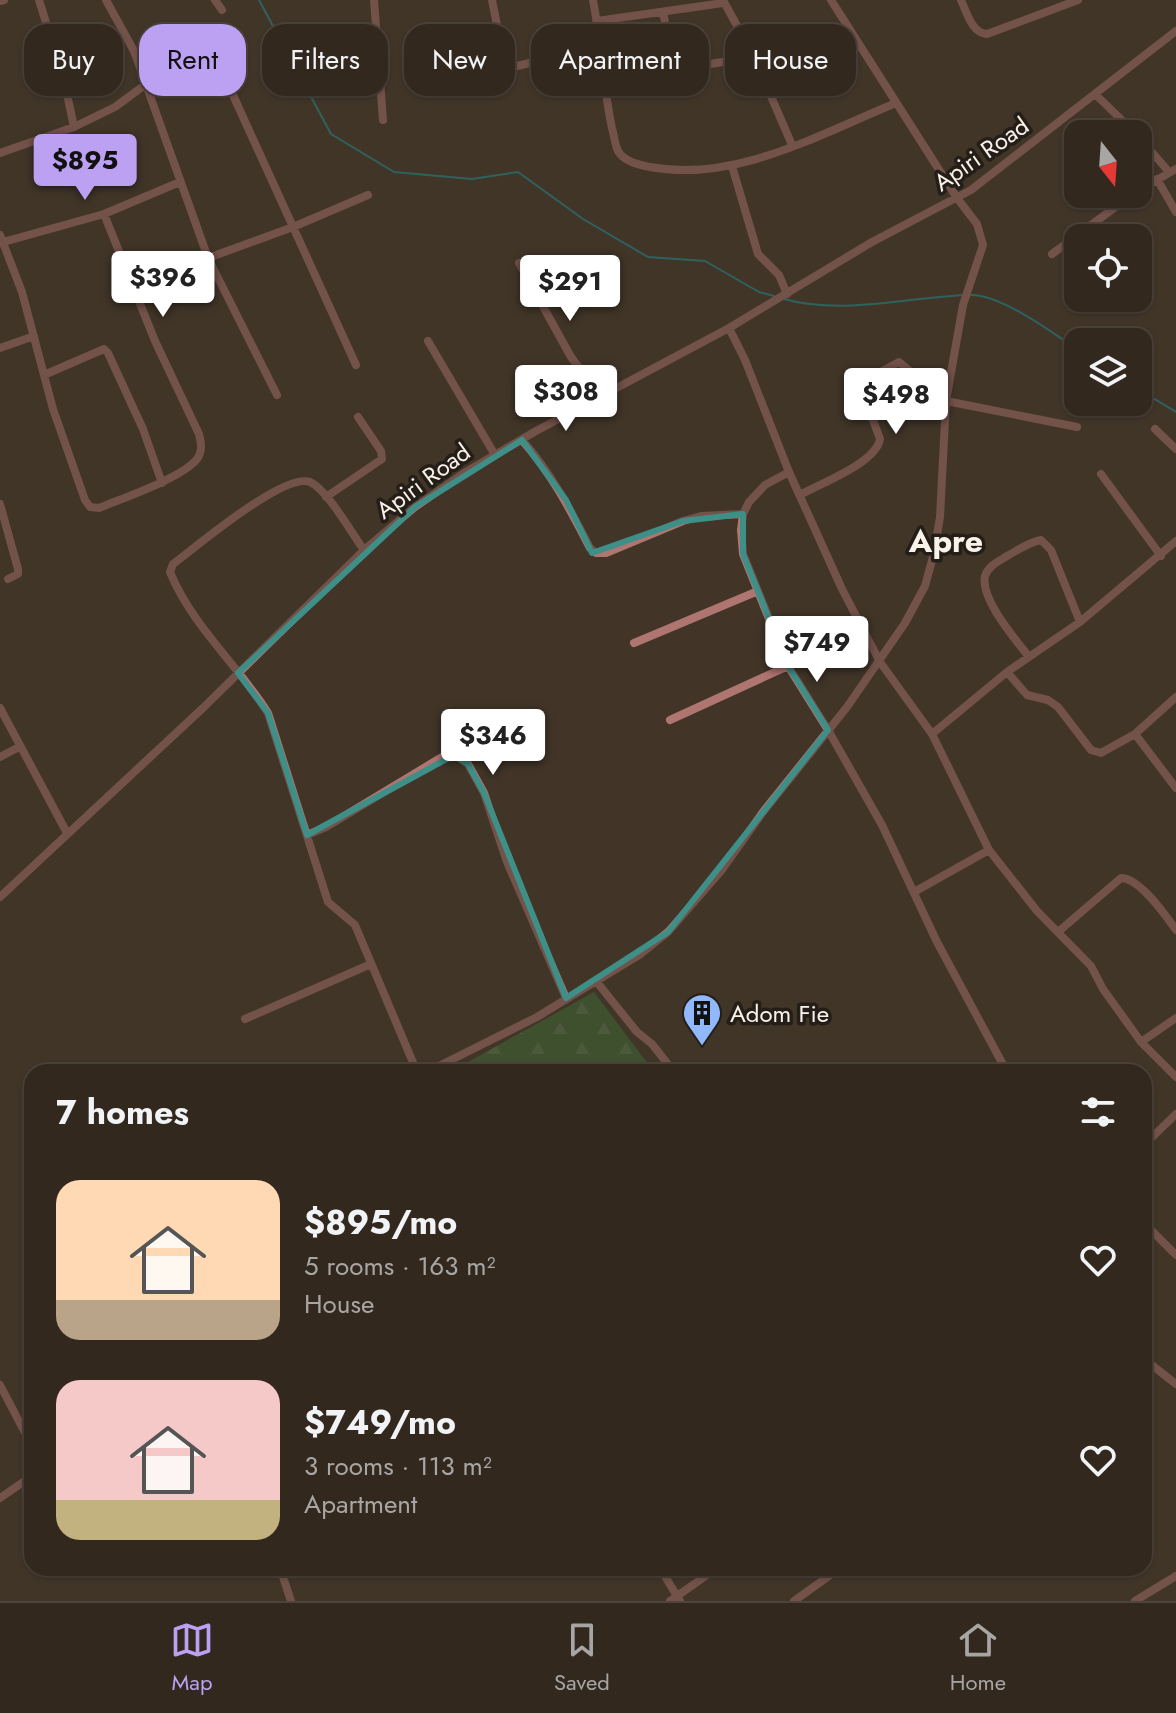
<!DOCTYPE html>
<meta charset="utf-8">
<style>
:root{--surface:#32281e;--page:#3d342b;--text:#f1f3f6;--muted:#a8a6a4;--line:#4d443c;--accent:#bca0f2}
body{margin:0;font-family:Jost,sans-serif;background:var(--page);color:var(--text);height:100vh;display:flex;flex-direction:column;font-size:30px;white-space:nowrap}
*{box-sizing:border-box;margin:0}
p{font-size:26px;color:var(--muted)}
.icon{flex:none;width:44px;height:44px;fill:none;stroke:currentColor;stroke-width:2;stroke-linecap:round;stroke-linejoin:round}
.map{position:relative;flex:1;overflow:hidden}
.side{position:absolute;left:24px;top:1064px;width:1128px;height:512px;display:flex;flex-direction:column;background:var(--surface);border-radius:24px;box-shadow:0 2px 6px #0004,0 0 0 2px var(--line)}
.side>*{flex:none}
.guide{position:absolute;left:24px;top:24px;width:1128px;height:72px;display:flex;gap:16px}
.needle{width:52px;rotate:163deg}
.tools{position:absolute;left:1064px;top:120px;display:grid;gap:16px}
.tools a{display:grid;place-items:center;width:88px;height:88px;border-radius:16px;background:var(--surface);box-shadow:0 2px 6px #0004,0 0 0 2px var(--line);font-size:40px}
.price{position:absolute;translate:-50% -68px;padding:0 18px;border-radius:8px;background:#fff;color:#222;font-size:26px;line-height:52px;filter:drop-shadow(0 2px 4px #0008)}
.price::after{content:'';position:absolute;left:50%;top:48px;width:24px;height:18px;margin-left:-12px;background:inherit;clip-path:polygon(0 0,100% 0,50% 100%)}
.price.selected{background:var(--accent);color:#111}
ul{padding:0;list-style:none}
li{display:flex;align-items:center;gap:24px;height:200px;padding:0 32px}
li span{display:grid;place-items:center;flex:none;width:224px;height:160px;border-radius:24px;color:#555}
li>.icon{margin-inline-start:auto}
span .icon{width:96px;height:96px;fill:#fffc;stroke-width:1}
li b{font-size:34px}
h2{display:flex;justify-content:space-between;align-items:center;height:96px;padding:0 32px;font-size:34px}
.chip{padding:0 28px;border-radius:24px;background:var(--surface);box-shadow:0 2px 6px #0004,0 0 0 2px var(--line);font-size:28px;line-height:72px}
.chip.selected{background:var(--accent);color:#111}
.menu{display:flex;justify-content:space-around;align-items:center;height:112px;border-top:2px solid var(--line);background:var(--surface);font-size:22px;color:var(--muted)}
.menu a{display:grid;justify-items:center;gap:4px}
.menu .selected{color:var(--accent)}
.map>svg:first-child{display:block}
.forest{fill:url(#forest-firs)}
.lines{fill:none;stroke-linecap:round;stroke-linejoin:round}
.stream{stroke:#179aa3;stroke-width:2}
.minor{stroke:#af7571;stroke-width:8}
.marked{fill:none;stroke:#3e8f87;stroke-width:6;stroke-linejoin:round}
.labels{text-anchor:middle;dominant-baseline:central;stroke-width:7;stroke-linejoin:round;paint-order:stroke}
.street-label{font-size:24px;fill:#faf1e9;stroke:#241e18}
.poi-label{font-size:24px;fill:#faf1e9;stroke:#241e18;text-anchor:start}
.district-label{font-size:32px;font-weight:bold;fill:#faf1e9;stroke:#241e18}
</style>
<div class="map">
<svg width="1176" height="1601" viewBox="0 0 1176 1601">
<defs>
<pattern id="forest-firs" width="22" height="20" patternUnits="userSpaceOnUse" patternTransform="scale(2)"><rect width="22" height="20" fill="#3c7139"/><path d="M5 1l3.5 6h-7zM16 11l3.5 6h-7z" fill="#598656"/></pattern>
</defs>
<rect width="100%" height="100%" fill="#423528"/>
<path class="forest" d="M594 992 654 1072H452L461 1066Z"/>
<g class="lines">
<path class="stream" d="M259 0 331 134 394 172 472 179 518 172 583 219 648 257 705 261 759 292 774 296
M970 295C1001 294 1053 333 1078 350
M784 299C841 315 905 298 964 295
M1138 389 1176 412"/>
<path class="minor" d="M39 0 64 80 74 127
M106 0 134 51 208 258 277 395
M215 0 222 10
M374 0 383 120
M492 0 504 60 509 68 599 46
M593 0C601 42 603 86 612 128 614 135 615 145 618 151 624 162 640 165 650 167 735 183 820 134 896 103
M723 0 754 57 792 145
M961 0C967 13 972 33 987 34L1078 0
M0 1 4 0
M663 12 674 69
M597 21 723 3
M604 81 754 57
M1095 94 1136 134
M1138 136 1169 172
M0 153 74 127 115 107 145 85 210 68 222 71 356 365
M732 166 758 254 779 275 787 294
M1157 179 1176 212
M1138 191 1176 169
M0 235 22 292 53 409 85 500 90 507 99 508C123 498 182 478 197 459 203 451 201 442 199 434L155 341 104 214
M0 243 104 214 180 182
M1052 254 1133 194
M208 258 293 227 368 195
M519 263 571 357 600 396
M729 328 745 360 789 472 842 589 880 662 932 734 989 850 1037 911 1091 966 1103 989 1141 1042 1176 1077
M428 341 495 455
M0 348 34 336
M44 375 104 349 108 353 143 429 162 483
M1155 429 1176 449
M522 440C551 473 570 509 590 548L596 553H606L683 521 701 516 743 514
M789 472 765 485 749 502 743 514 741 530 743 554 788 666 828 730 882 825 937 942 1007 1072
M1101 474 1161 556
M800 495C821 483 876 463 880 439L861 388 862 382 899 362 946 401 1077 427
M326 497 382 459 381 451 358 417
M0 504 18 569V574L8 579
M364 550C352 534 327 489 310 482 284 472 196 547 173 564L170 572C192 626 238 665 268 713L328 902 355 925 417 1072
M634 643 758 591
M1029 657C1016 640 980 599 985 576 988 566 999 561 1007 556 1018 550 1029 542 1041 540L1051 550 1080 622
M1007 672 1027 695 1048 700 1058 707 1091 750 1101 753 1135 734 1176 697
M0 708 67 833
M670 720 788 666
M932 734 1007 672 1080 622 1176 541
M1135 734 1176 788
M0 757 19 747
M307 835 326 827 442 757 454 755 468 764 484 793 507 862 566 998
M914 892 989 850
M0 897 204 707 364 550 415 507 464 473 536 431 729 328 872 242 971 190 1176 31
M1058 932 1121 878C1140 878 1166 916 1176 930
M596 981 637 1032 652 1044 674 1072
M245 1019 371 964
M1141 1042 1176 1018
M427 1072 537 1017 639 955 668 932 721 871 763 812 847 707 905 623 925 586 934 553 940 517 946 401 963 305 983 245 977 224 957 198 831 0
M1144 1145 1176 1114
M1144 1223 1176 1255
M1144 1359 1176 1384
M0 1385 32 1446
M0 1498 32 1476
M280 1568 291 1601
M660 1568 680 1601
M670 1601 717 1568
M794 1601 840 1568
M1135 1601 1176 1576"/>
</g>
<path d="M0 0H1176V1601H0ZM522 440 566 500 592 553 683 521 743 514V554L788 666 828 730 668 932 566 998 484 793 468 764 454 755 307 835 268 713 238 673 415 507Z" fill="#423528" fill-opacity=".55" fill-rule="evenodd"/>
<path class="marked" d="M522 440 566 500 592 553 683 521 743 514V554L788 666 828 730 668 932 566 998 484 793 468 764 454 755 307 835 268 713 238 673 415 507Z"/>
<defs>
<g id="building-pin" transform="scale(2)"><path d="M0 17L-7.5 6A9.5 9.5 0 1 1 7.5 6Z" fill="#91b8fd" stroke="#241e18"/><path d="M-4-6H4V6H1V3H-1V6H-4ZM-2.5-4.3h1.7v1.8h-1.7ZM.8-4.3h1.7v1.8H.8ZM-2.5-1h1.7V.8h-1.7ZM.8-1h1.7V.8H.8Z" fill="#111"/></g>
</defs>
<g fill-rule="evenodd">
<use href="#building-pin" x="702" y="1013"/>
</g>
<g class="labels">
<g class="street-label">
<text transform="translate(981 154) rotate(-35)">Apiri Road</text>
<text transform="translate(423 481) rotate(-36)">Apiri Road</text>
</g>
<g class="poi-label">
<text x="730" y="1013">Adom Fie</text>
</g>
<g class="district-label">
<text x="946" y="541">Apre</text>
</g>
</g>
</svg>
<div class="tools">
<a><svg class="needle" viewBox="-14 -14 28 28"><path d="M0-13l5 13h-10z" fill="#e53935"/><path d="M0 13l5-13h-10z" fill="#a8a6a4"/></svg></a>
<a><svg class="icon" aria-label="locate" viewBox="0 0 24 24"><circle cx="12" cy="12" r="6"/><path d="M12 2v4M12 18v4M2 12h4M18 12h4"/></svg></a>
<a><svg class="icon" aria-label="layers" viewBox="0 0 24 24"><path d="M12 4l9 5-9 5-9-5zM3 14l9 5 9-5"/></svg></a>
</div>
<b class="price selected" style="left:85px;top:202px">$895</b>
<b class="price" style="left:163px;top:319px">$396</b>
<b class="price" style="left:570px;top:323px">$291</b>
<b class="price" style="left:566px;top:433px">$308</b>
<b class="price" style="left:896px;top:436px">$498</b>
<b class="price" style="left:817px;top:684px">$749</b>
<b class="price" style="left:493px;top:777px">$346</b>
<div class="guide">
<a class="chip">Buy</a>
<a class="chip selected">Rent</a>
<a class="chip">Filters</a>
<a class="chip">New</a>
<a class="chip">Apartment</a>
<a class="chip">House</a>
</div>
<section class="side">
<h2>7 homes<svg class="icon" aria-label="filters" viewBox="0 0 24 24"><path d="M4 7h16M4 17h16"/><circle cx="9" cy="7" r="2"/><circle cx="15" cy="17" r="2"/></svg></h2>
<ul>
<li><span style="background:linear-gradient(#ffd9b3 75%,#b9a48a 0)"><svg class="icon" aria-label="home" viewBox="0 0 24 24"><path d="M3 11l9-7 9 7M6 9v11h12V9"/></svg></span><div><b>$895/mo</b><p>5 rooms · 163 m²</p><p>House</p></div><svg class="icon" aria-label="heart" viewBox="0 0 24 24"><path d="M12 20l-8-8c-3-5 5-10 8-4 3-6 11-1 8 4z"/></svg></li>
<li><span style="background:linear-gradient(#f6c9c9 75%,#c2b280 0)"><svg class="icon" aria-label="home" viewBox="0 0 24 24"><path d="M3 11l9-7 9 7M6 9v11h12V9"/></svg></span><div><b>$749/mo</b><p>3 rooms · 113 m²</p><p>Apartment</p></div><svg class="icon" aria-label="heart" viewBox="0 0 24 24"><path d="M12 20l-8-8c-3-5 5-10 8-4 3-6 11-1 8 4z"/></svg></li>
</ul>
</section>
</div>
<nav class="menu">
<a class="selected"><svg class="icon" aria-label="map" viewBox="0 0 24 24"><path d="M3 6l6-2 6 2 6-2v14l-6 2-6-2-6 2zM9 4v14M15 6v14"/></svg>Map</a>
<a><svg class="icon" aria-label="saved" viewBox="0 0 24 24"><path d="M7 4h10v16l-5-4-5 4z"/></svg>Saved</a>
<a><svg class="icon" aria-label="home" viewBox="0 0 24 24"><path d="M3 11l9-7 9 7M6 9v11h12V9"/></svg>Home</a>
</nav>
